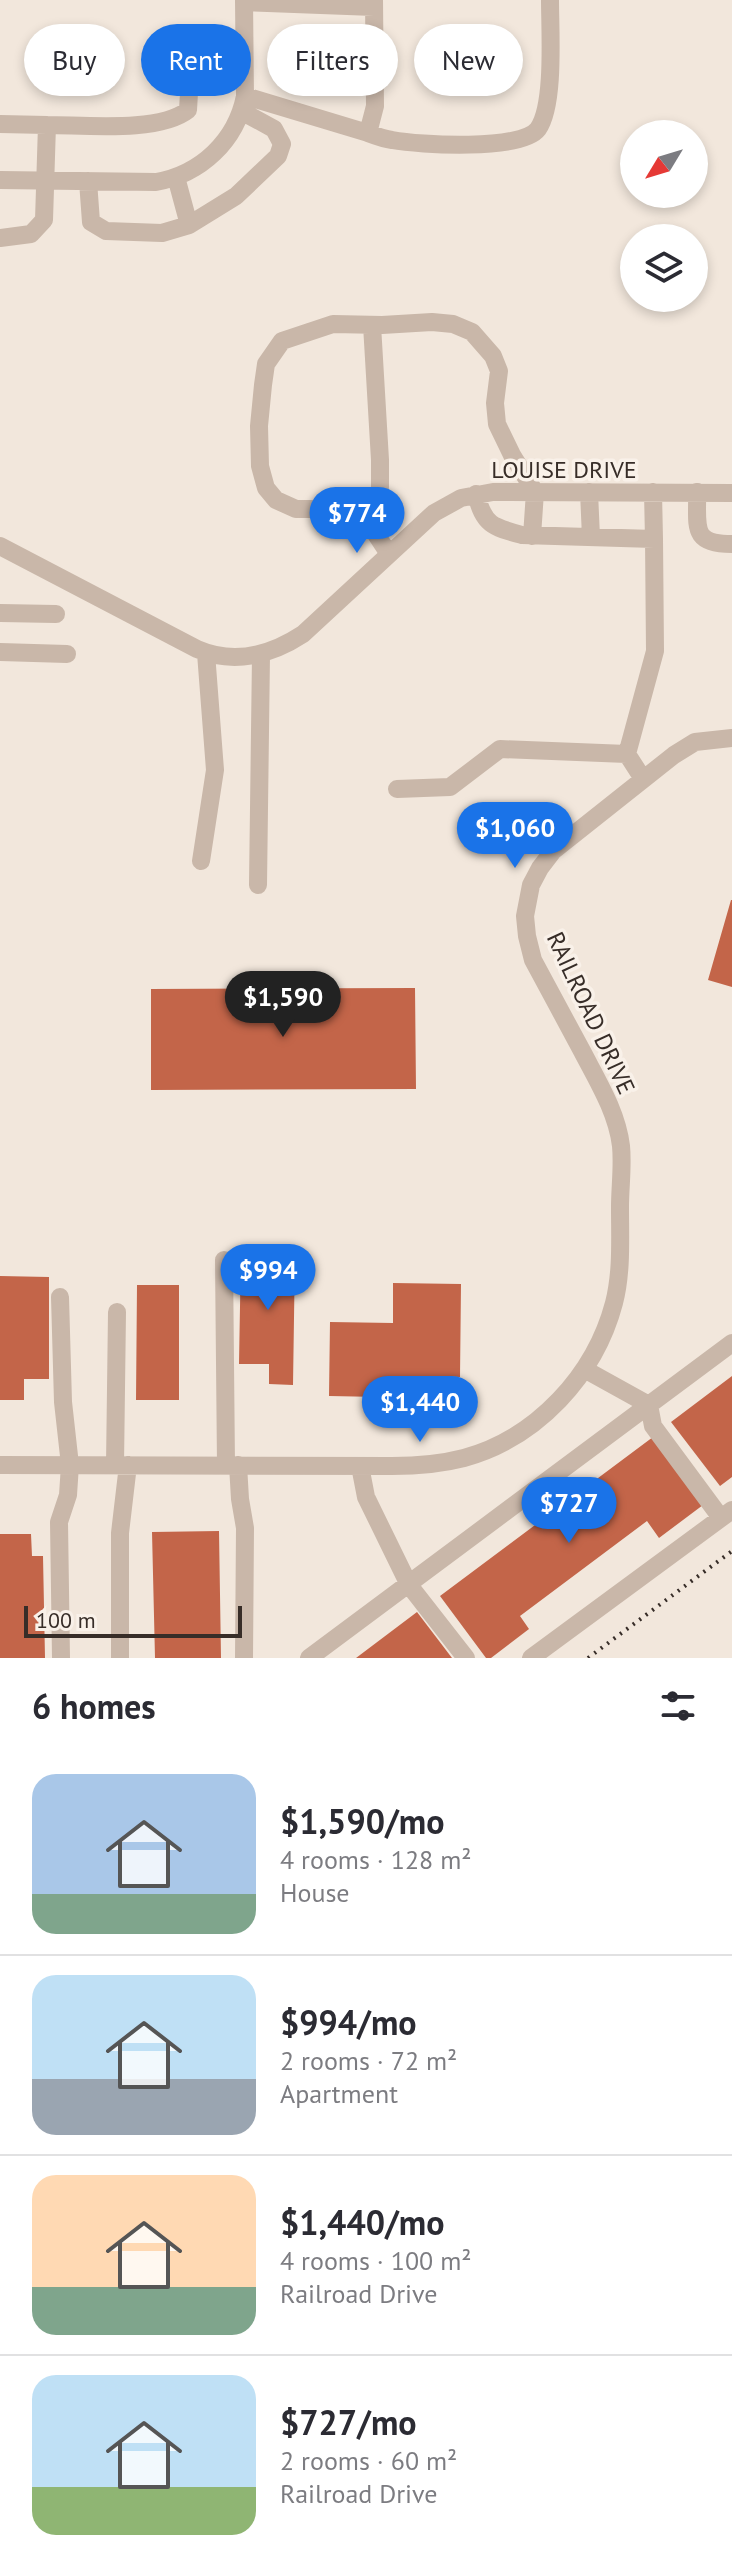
<!DOCTYPE html>
<meta charset="utf-8">
<style>
:root{--surface:#fff;--page:#f2f2f3;--text:#2b2b33;--muted:#7c7c81;--line:#e1e1e2;--accent:#1a73e8}
body{margin:0;font-family:"PT Sans",sans-serif;background:var(--page);color:var(--text);height:100vh;display:flex;flex-direction:column;font-size:30px;white-space:nowrap}
*{box-sizing:border-box;margin:0}
p{font-size:26px;color:var(--muted)}
.icon{flex:none;width:44px;height:44px;fill:none;stroke:currentColor;stroke-width:2;stroke-linecap:round;stroke-linejoin:round}
.map{position:relative;height:1658px;overflow:hidden}
.panel{display:flex;flex-direction:column;background:var(--surface);flex:1}
.panel>*{flex:none}
.top-card{position:absolute;left:24px;top:24px;width:684px;height:72px;display:flex;gap:16px}
.needle{width:52px;rotate:232deg}
.tools{position:absolute;left:620px;top:120px;display:grid;gap:16px}
.tools a{display:grid;place-items:center;width:88px;height:88px;border-radius:50%;background:var(--surface);box-shadow:0 4px 12px #0003;font-size:40px}
.scale{position:absolute;left:24px;bottom:20px;width:218px;box-sizing:border-box;padding-left:8px;border:4px solid #372d28;border-top:0;font-size:22px;line-height:28px;white-space:nowrap;color:#372d28;-webkit-text-stroke:6px #f9f1e9;paint-order:stroke}
.price{position:absolute;translate:-50% -68px;padding:0 18px;border-radius:28px;background:var(--accent);color:#fff;font-size:26px;line-height:52px;filter:drop-shadow(0 2px 4px #0008)}
.price::after{content:'';position:absolute;left:50%;top:48px;width:24px;height:18px;margin-left:-12px;background:inherit;clip-path:polygon(0 0,100% 0,50% 100%)}
.price.current{background:#222;color:#fff}
ul{padding:0;list-style:none}
li{display:flex;align-items:center;gap:24px;height:200px;padding:0 32px}
li+li{border-top:2px solid var(--line)}
li span{display:grid;place-items:center;flex:none;width:224px;height:160px;border-radius:24px;color:#555}
li>.icon{margin-inline-start:auto}
span .icon{width:96px;height:96px;fill:#fffc;stroke-width:1}
li b{font-size:34px}
h2{display:flex;justify-content:space-between;align-items:center;height:96px;padding:0 32px;font-size:34px}
.tag{padding:0 28px;border-radius:36px;background:var(--surface);box-shadow:0 4px 12px #0003;font-size:28px;line-height:72px}
.tag.current{background:var(--accent);color:#fff}
.map>svg:first-child{display:block}
.building{fill:#c36549}
.lines{fill:none;stroke-linecap:round;stroke-linejoin:round}
.minor{stroke:#c9b7a9;stroke-width:18}
.rail{stroke:#372d28;stroke-width:4;stroke-dasharray:2 6;stroke-linecap:butt}
.labels{text-anchor:middle;dominant-baseline:central;stroke-width:7;stroke-linejoin:round;paint-order:stroke}
.street-label{font-size:24px;fill:#372d28;stroke:#f9f1e9}
</style>
<div class="map">
<svg width="732" height="1658" viewBox="0 0 732 1658">
<rect width="100%" height="100%" fill="#f2e7dc"/>
<path class="building" d="M731 900H732V987L708 980Z
M415 988 416 1089 151 1090V989Z
M241 1250 295 1251 293 1385 269 1384V1364H239Z
M0 1276 49 1277V1379H24V1400H0Z
M393 1283 461 1284 460 1377 431 1376V1398L329 1396 330 1322 393 1323Z
M137 1285H179V1400H136Z
M732 1376V1477L720 1486 671 1422Z
M653 1437 703 1505 659 1538 647 1521 520 1616 529 1629 491 1658H486L440 1596Z
M219 1531 221 1658H155L152 1532Z
M0 1534H31L32 1556H43L45 1658H0Z
M417 1612 452 1658H356Z"/>
<g class="lines">
<path class="minor" d="M244 2 374 7
M245 96 368 133 375 106 374 0
M0 124 47 125
M368 133C376 136 384 139 392 140 419 145 522 151 538 129 555 105 550 31 550 0
M176 177 189 225
M0 180 156 182C201 174 236 141 245 96L244 0
M88 181 91 222 106 231 162 233 189 225 236 196 278 156 282 144 274 129 241 111
M0 238 31 234 44 220 47 125C85 125 159 133 188 110L191 58
M372 325 380 460V487L374 531
M589 492 591 537
M697 492C698 526 690 544 732 544
M476 494C484 525 492 527 522 535L654 539 653 492
M0 546 197 649C234 665 271 655 303 634L434 513 461 498 493 492 732 493
M389 554 362 513 354 506 345 502 321 509H296L276 500 266 488 260 466 259 426 263 385 266 364 282 341 333 324 382 325 432 322 453 324 472 332 493 356 499 371 495 403 497 424 512 455 535 492 532 536
M0 613 56 614
M0 652 67 654
M643 779 627 754 655 651 654 539
M397 789 450 787 500 749 627 754
M201 861 215 770 206 653
M258 885 261 655
M224 1260 226 1465
M60 1297 63 1402 70 1465 68 1495 59 1522 61 1658
M584 1369 649 1405 653 1426 721 1518
M0 1465 392 1466C416 1466 441 1464 464 1458 537 1438 595 1375 614 1303 622 1272 620 1239 620 1207 620 1187 623 1166 621 1146 617 1112 597 1080 582 1051 566 1021 549 990 533 960L527 936 525 916 531 885 540 868 553 851 674 755 695 742 732 738
M115 1465 117 1312
M238 1465 240 1499 245 1528 244 1658
M360 1466 366 1497 409 1585 466 1658
M120 1658V1533L128 1465
M309 1658 732 1343
M531 1658 732 1510"/>
<path class="rail" d="M588 1658 732 1551"/>
</g>
<g class="labels">
<g class="street-label">
<text x="564" y="469">LOUISE DRIVE</text>
<text transform="translate(591 1013) rotate(65)">RAILROAD DRIVE</text>
</g>
</g>
</svg>
<div class="tools">
<a><svg class="needle" viewBox="-14 -14 28 28"><path d="M0-13l5 13h-10z" fill="#e53935"/><path d="M0 13l5-13h-10z" fill="#7c7c81"/></svg></a>
<a><svg class="icon" aria-label="layers" viewBox="0 0 24 24"><path d="M12 4l9 5-9 5-9-5zM3 14l9 5 9-5"/></svg></a>
</div>
<div class="scale">100 m</div>
<b class="price" style="left:357px;top:555px">$774</b>
<b class="price" style="left:515px;top:870px">$1,060</b>
<b class="price current" style="left:283px;top:1039px">$1,590</b>
<b class="price" style="left:268px;top:1312px">$994</b>
<b class="price" style="left:420px;top:1444px">$1,440</b>
<b class="price" style="left:569px;top:1545px">$727</b>
<div class="top-card">
<a class="tag">Buy</a>
<a class="tag current">Rent</a>
<a class="tag">Filters</a>
<a class="tag">New</a>
</div>
</div>
<section class="panel">
<h2>6 homes<svg class="icon" aria-label="filters" viewBox="0 0 24 24"><path d="M4 7h16M4 17h16"/><circle cx="9" cy="7" r="2"/><circle cx="15" cy="17" r="2"/></svg></h2>
<ul>
<li><span style="background:linear-gradient(#a9c7e8 75%,#7fa58c 0)"><svg class="icon" aria-label="home" viewBox="0 0 24 24"><path d="M3 11l9-7 9 7M6 9v11h12V9"/></svg></span><div><b>$1,590/mo</b><p>4 rooms · 128 m²</p><p>House</p></div></li>
<li><span style="background:linear-gradient(#bfe0f5 65%,#9aa5b1 0)"><svg class="icon" aria-label="home" viewBox="0 0 24 24"><path d="M3 11l9-7 9 7M6 9v11h12V9"/></svg></span><div><b>$994/mo</b><p>2 rooms · 72 m²</p><p>Apartment</p></div></li>
<li><span style="background:linear-gradient(#ffd9b3 70%,#7fa58c 0)"><svg class="icon" aria-label="home" viewBox="0 0 24 24"><path d="M3 11l9-7 9 7M6 9v11h12V9"/></svg></span><div><b>$1,440/mo</b><p>4 rooms · 100 m²</p><p>Railroad Drive</p></div></li>
<li><span style="background:linear-gradient(#bfe0f5 70%,#8fb573 0)"><svg class="icon" aria-label="home" viewBox="0 0 24 24"><path d="M3 11l9-7 9 7M6 9v11h12V9"/></svg></span><div><b>$727/mo</b><p>2 rooms · 60 m²</p><p>Railroad Drive</p></div></li>
</ul>
</section>
